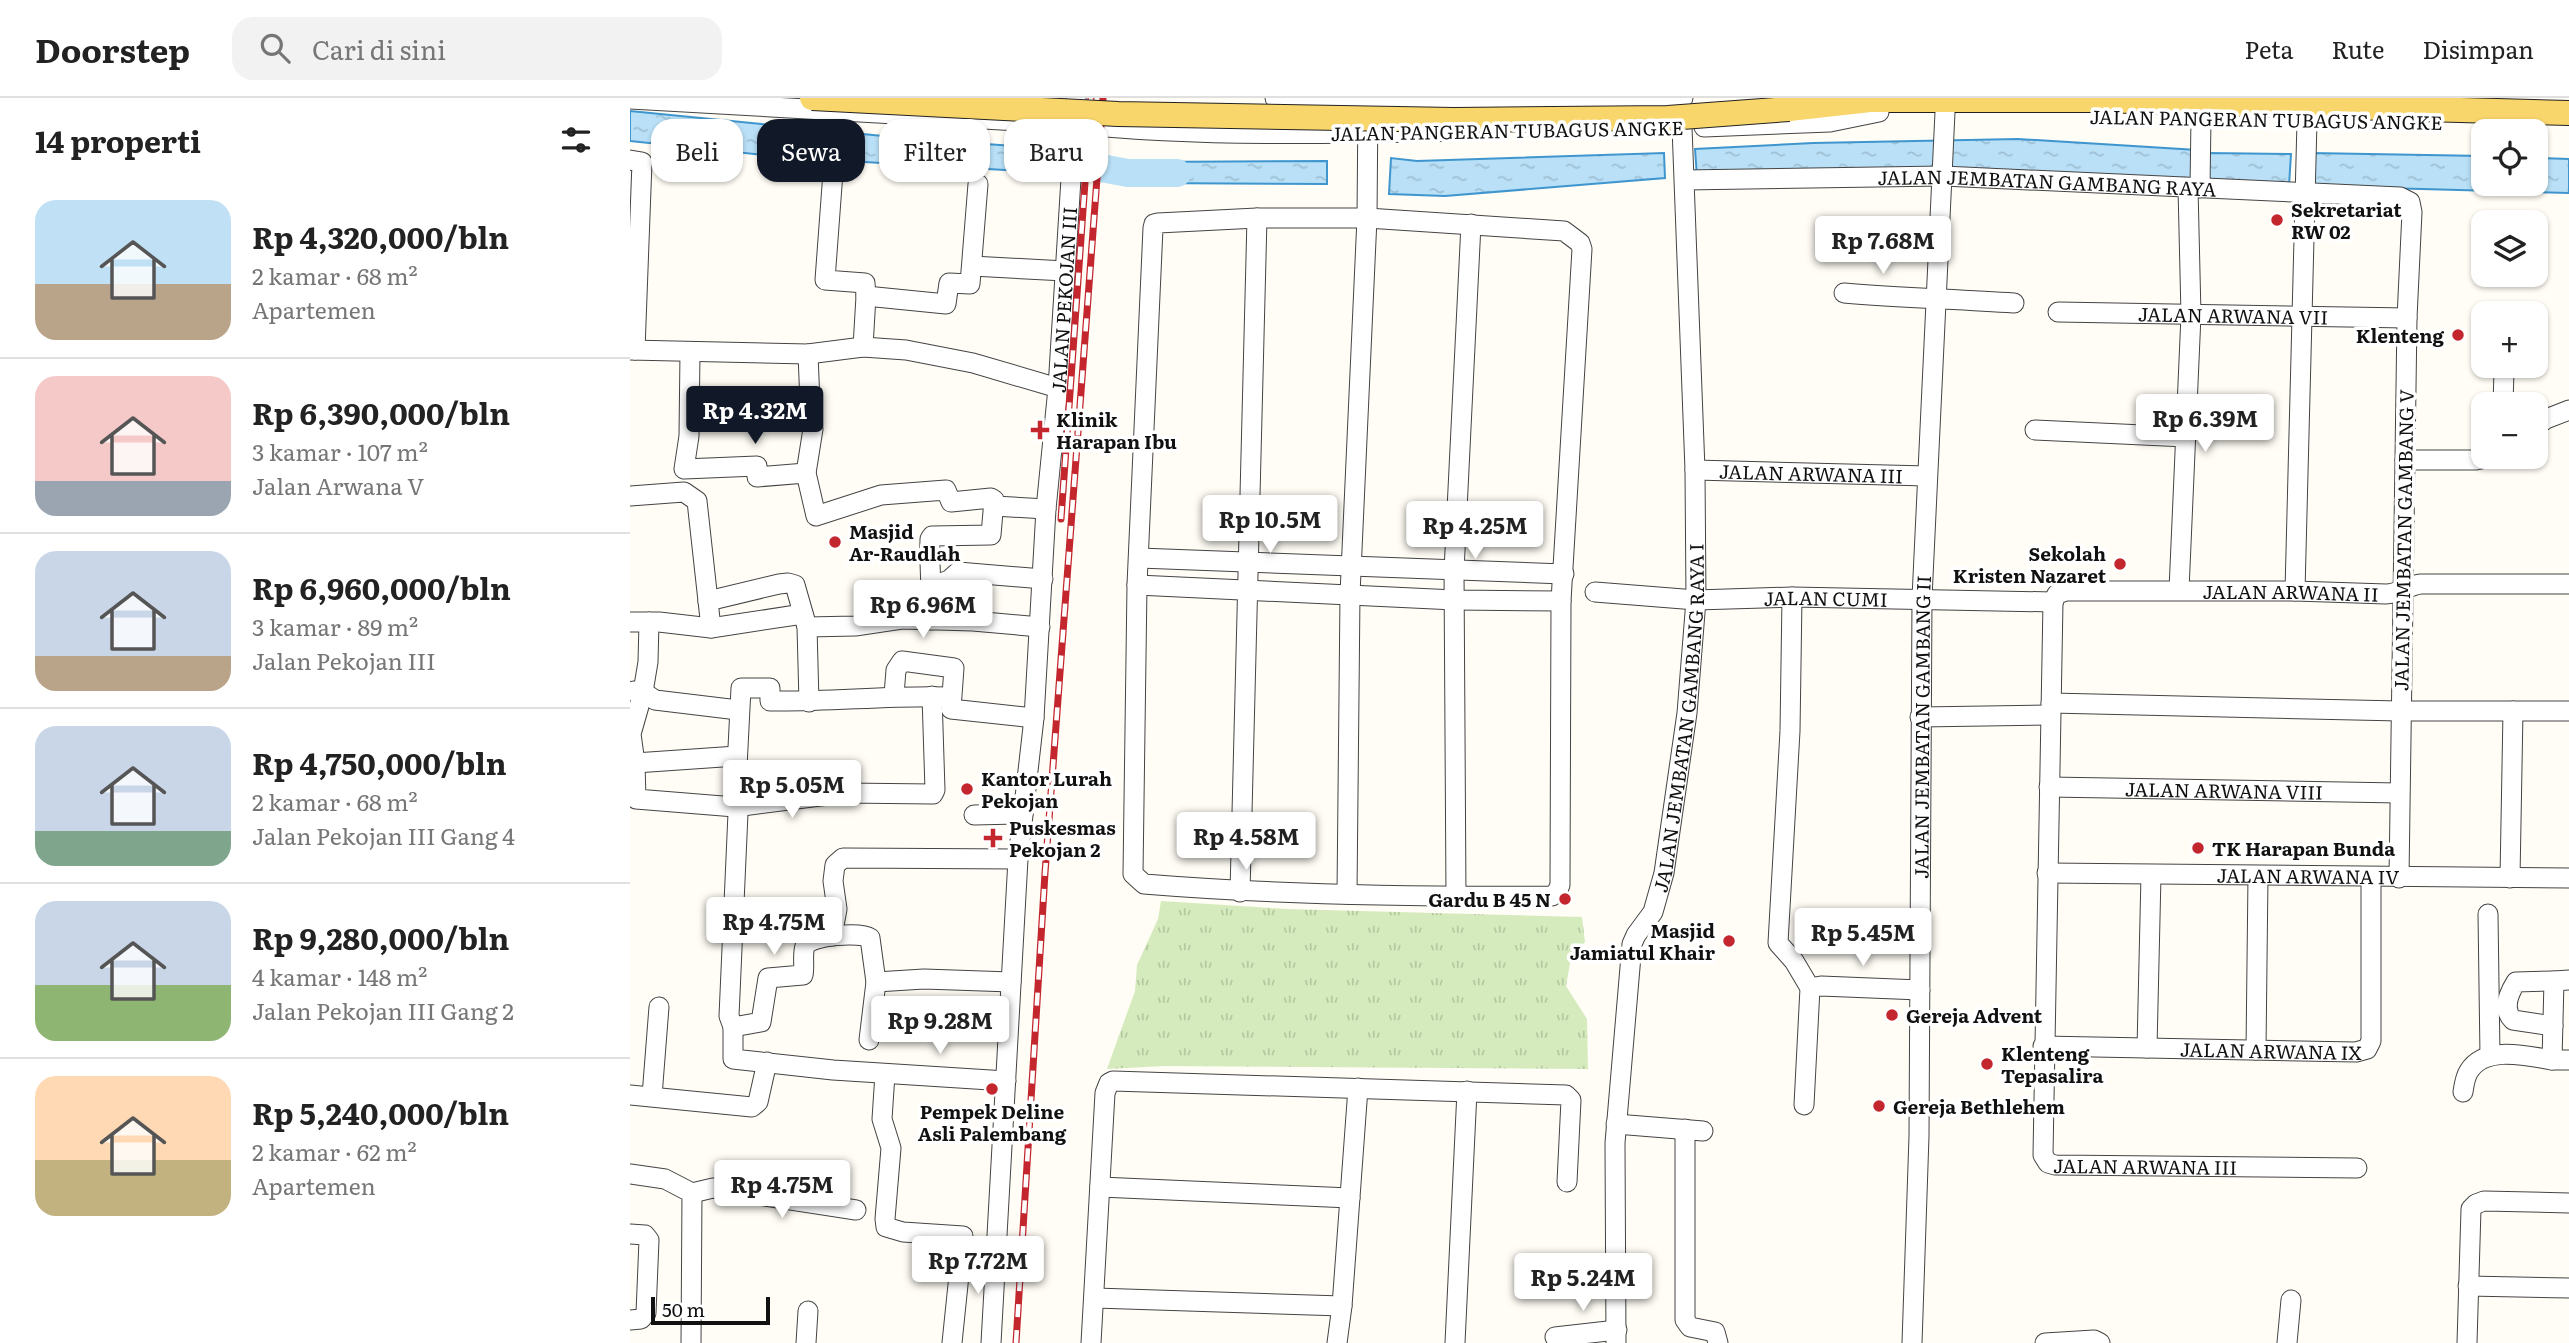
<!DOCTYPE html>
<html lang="id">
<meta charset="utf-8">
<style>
:root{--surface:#fff;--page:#f2f2f2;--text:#222;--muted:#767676;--line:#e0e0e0;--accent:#111827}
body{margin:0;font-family:Literata,serif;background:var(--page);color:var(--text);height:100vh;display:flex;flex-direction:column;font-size:26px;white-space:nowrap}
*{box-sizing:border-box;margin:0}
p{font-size:23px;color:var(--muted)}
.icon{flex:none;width:38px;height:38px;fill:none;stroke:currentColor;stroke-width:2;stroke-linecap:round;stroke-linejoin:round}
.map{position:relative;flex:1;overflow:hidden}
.details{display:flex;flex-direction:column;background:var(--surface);width:630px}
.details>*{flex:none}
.banner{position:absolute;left:21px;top:21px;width:665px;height:63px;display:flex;gap:14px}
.fabs{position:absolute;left:1841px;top:21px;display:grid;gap:14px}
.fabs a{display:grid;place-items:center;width:77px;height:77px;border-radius:14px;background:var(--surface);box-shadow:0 2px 5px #0004;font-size:35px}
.scale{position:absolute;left:21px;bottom:18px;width:119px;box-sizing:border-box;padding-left:7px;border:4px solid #111;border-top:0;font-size:19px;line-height:24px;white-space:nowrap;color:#111;-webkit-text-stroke:5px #fff;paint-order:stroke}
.price{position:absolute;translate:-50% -60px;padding:0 16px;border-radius:7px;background:#fff;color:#222;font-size:23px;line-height:46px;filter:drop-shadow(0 2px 4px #0008)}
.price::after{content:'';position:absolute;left:50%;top:42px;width:21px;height:16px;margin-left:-10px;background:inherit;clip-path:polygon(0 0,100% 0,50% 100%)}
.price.current{background:var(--accent);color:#fff}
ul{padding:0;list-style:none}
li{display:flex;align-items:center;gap:21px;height:175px;padding:0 35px}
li+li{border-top:2px solid var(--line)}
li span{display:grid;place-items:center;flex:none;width:196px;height:140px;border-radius:21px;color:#555}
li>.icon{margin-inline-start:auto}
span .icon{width:84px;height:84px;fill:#fffc;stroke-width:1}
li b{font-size:30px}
h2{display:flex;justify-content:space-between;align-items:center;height:84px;padding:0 35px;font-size:30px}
.tag{padding:0 24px;border-radius:21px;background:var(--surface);box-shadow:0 2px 5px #0004;font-size:24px;line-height:63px}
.tag.current{background:var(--accent);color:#fff}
header{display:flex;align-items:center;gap:42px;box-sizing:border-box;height:98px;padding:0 35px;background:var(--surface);border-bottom:2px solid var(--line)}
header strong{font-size:33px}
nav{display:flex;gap:38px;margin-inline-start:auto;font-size:24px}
.search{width:490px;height:63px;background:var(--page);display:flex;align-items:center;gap:18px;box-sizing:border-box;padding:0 24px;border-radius:21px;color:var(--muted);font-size:26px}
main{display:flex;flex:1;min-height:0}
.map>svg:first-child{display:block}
.grass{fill:url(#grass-tufts)}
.water{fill:url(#water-ripples);stroke:#3f96cf;stroke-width:2}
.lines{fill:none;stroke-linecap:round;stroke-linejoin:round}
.river{stroke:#b9e0f7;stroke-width:28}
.minor-casing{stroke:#444;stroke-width:21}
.major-casing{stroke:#222;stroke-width:26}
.minor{stroke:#fff;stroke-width:19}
.major{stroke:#f9d66b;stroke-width:24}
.rail-casing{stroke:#c4262e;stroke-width:7}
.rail{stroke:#fff;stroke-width:4.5;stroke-dasharray:13;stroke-linecap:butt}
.major-bridge-casing{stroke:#222;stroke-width:26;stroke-linecap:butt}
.major-bridge{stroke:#f9d66b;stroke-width:24}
.poi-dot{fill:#c4262e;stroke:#fff;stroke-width:2.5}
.labels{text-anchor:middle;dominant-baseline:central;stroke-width:7;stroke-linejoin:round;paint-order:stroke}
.street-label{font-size:19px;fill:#111;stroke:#fff}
.poi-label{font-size:19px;font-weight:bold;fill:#111;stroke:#fff;text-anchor:start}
</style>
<header>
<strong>Doorstep</strong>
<div class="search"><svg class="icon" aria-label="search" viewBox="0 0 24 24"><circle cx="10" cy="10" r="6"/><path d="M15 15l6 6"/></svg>Cari di sini</div>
<nav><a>Peta</a><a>Rute</a><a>Disimpan</a></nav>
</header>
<main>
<section class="details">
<h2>14 properti<svg class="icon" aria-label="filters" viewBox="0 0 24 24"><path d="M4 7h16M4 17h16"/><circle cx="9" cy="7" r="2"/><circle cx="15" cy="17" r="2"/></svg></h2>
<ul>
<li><span style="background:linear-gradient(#bfe0f5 60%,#b9a48a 0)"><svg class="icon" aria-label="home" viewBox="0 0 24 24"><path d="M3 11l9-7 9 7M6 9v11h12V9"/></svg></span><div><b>Rp 4,320,000/bln</b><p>2 kamar · 68 m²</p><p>Apartemen</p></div></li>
<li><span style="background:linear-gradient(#f6c9c9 75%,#9aa5b1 0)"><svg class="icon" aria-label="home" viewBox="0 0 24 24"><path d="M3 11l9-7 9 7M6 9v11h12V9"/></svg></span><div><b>Rp 6,390,000/bln</b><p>3 kamar · 107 m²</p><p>Jalan Arwana V</p></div></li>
<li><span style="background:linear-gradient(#c9d6e8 75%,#b9a48a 0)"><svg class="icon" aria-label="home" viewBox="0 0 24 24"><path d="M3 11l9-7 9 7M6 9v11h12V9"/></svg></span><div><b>Rp 6,960,000/bln</b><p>3 kamar · 89 m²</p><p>Jalan Pekojan III</p></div></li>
<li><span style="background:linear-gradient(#c9d6e8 75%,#7fa58c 0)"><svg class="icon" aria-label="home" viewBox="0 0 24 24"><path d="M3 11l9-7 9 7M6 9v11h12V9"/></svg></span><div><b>Rp 4,750,000/bln</b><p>2 kamar · 68 m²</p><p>Jalan Pekojan III Gang 4</p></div></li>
<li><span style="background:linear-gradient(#c9d6e8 60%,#8fb573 0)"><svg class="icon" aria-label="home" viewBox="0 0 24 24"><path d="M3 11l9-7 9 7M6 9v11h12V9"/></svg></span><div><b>Rp 9,280,000/bln</b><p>4 kamar · 148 m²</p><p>Jalan Pekojan III Gang 2</p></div></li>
<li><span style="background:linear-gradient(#ffd9b3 60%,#c2b280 0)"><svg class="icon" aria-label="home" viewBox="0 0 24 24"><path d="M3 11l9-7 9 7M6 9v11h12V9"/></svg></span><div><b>Rp 5,240,000/bln</b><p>2 kamar · 62 m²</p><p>Apartemen</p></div></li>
</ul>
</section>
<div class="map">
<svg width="1939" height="1245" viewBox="0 0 1939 1245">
<defs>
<pattern id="grass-tufts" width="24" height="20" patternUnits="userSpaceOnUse" patternTransform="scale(1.75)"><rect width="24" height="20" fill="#d5ebbd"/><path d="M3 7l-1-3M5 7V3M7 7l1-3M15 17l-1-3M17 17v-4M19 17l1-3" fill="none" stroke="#b6c8a1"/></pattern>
<pattern id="water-ripples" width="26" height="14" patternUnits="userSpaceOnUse" patternTransform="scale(1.75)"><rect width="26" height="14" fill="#b9e0f7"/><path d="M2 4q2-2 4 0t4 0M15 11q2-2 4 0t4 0" fill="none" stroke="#9ebfd3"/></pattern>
</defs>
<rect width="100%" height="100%" fill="#fffdf5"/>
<path class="grass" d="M531 803 657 811 952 819 955 844 941 860 936 888 957 921 958 971 534 968 477 971 505 893 507 867 528 821Z"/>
<path class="water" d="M0 13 283 41 430 51 427 75 164 60 0 43Z
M1388 41 1567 52 1566 82 1067 79 1065 51 1183 45Z
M1034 55 1035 80 815 98 759 96 761 60 787 63Z
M1577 55 1661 56 1659 88 1576 82Z
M1681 55 1853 58V86H1906V60L1939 61V95L1681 88Z
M697 63V86L511 85V64Z"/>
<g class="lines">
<path class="river" d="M390 58 422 61 498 75H547"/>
<g class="minor-casing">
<g id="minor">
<path d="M645 0 882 4 1053 0"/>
<path d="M0 1 442 26C571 39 702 36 831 33"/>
<path d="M1074 29 1200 24 1249 14"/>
<path d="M0 62 12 64 5 252"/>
<path d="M203 74 195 182 235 185 236 198"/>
<path id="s1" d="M1055 82 1313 78 1770 99 1780 104 1782 114 1777 220 1769 780"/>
<path d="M1570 90 1571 20"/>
<path d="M627 120H737L934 133 950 145 952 151 931 503 930 787 927 794 922 798C786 799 649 797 514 786L503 776 507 487 523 130 524 126 528 125Z"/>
<path d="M342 168 435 173"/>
<path d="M1214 195C1271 200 1327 201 1384 205"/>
<path id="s2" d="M1428 214 1777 220"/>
<path d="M233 249 236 198 316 206 319 185 340 186 348 86"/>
<path d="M0 252 178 256 233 249 276 252 343 265 428 290"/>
<path d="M60 254 59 338 54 371 127 368V379L176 375"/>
<path d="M178 256 180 305 183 331 176 375 186 418 251 397 316 392 321 404 361 400 364 402 361 437 302 438 300 441C299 469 302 494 302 522"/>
<path d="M1873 306 1874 273"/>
<path d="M1906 328 1916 321 1939 312"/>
<path d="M1405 332 1556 339"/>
<path d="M1775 362H1846L1861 359"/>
<path id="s3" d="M1065 372 1297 378"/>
<path d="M0 398 54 394 67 403 81 530"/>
<path d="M364 408 416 411"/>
<path d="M509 460 934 476"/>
<path d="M507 487 825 502 931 503"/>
<path d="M303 488 319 482 328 474 413 481"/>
<path d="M1549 492 1561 217 1558 90"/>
<path d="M1665 493 1677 23"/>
<path id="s4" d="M965 494 1066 502 1162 499 1423 504"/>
<path d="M1162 499 1160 633 1148 845 1164 863 1180 890 1174 1007"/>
<path d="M78 503 149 486 158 485 165 487 177 529 179 604"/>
<path id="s5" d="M1423 504 1413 1057 1418 1065 1425 1067 1727 1070"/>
<path id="s6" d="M1423 504 1427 496 1436 493H1665L1756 496C1769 496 1779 487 1791 486H1939"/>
<path d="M0 524H29L81 530 173 516"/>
<path d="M19 524 18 564 13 594 1 636 5 665 6 701 105 709 214 695 303 696 305 692 302 598"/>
<path d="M177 529 225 528 272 521 343 523 410 529"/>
<path d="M4 593 13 594 25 602 108 612"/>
<path d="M264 597 266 572 272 563 324 570 321 611 404 620"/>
<path d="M321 599C261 597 200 604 140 603V590H111L105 709 108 715 99 918 103 929V961L203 972 376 983"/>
<path d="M1421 605 1770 613H1939"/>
<path d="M1290 619 1420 617"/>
<path d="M5 665 107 658"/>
<path id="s7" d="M1419 689 1769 695"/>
<path d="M344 717 393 716"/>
<path id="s8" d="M1417 775 1939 780"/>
<path d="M1880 780 1883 613"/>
<path d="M610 794 627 120"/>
<path d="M717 796 720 496 737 120 738 2"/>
<path d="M826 799 824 473 841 126"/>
<path d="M1858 816 1860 958"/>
<path d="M202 838 207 811 203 783 205 767 213 760 388 761"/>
<path d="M1939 882 1924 883 1922 962H1939"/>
<path d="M246 884 294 881 381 884"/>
<path d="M1180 890 1191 888 1290 892"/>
<path d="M1923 928 1883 922C1872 911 1879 895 1886 884L1924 883"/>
<path d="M103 929 131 924 138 880 173 877C175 869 172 856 175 848 181 837 231 834 240 840L246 884 239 942"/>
<path id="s9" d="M1413 948 1726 954 1737 951 1741 943V780"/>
<path d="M1517 950 1521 777"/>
<path d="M1626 952 1628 778"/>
<path d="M255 976 252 1021 261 1050 255 1121 256 1129 273 1134 333 1138 322 1245"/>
<path d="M1833 994C1834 987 1835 979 1839 973 1855 947 1897 958 1922 962"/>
<path d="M0 997 122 1009 128 1004 137 964"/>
<path d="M22 998 29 909"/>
<path d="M986 1026 1073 1033"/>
<path d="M1055 1031V1222L1060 1229 1085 1234 1088 1245"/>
<path d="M0 1076 35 1081 62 1095 61 1245"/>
<path d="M470 1089 720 1100"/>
<path d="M62 1095 83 1090 226 1112"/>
<path d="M0 1136 15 1137 19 1142 16 1215 11 1221 0 1222"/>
<path d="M1838 1188 1939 1190"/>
<path d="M465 1200 712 1208"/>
<path d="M925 1239 987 1232"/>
<path d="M176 1245 178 1213"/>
<path id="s10" d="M361 1245 388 761 404 620 416 411 428 290 446 0"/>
<path d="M461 1245 475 995 479 985 483 983 936 997 941 1002 937 1084"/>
<path d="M707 1245 712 1208 728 990"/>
<path d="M825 1245 837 993"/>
<path id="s11" d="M986 1245 985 1045 1002 846 1006 837 1023 814 1034 775 1057 615 1066 502 1065 372 1052 29"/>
<path id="s12" d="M1282 1245 1289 1038 1292 500 1315 14"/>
<path d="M1415 1245 1464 1242 1470 1245"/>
<path d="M1657 1245 1661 1202"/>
<path d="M1837 1245 1841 1111 1846 1106 1854 1103 1939 1105"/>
</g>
</g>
<g class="major-casing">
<path id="major" d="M1159 11 1240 2H1467L1939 15"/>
</g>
<use href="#minor" class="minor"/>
<use href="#major" class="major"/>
<g class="rail-casing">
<path id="rail" d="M431 421 461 0
M386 1245 415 775 473 0"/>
</g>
<use href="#rail" class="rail"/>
<g class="major-bridge-casing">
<path id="major-bridge" d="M182 0 488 16 824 22 1038 20 1159 11"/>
</g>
<use href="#major-bridge" class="major-bridge"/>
</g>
<g class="poi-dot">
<circle cx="1647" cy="122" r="7"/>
<circle cx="1828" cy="237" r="7"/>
<path d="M406.5 321.5h7v7h7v7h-7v7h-7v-7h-7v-7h7z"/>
<circle cx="205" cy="444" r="7"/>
<circle cx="1490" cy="466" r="7"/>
<circle cx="337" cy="691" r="7"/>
<path d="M359.5 729.5h7v7h7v7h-7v7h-7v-7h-7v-7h7z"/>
<circle cx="1568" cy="750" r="7"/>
<circle cx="935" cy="801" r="7"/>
<circle cx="1099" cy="843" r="7"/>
<circle cx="1262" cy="917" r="7"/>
<circle cx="1357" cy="966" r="7"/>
<circle cx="362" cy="991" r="7"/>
<circle cx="1249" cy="1008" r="7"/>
</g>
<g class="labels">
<g class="street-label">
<text transform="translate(1636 21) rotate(1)">JALAN PANGERAN TUBAGUS ANGKE</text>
<text transform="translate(877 32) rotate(-1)">JALAN PANGERAN TUBAGUS ANGKE</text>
<text stroke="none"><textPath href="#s1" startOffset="362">JALAN JEMBATAN GAMBANG RAYA</textPath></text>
<text stroke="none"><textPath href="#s10" startOffset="1046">JALAN PEKOJAN III</textPath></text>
<text stroke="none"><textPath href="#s2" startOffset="175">JALAN ARWANA VII</textPath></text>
<text stroke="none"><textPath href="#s3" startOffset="116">JALAN ARWANA III</textPath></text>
<text transform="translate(1773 442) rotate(-89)">JALAN JEMBATAN GAMBANG V</text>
<text stroke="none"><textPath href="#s6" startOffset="243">JALAN ARWANA II</textPath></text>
<text stroke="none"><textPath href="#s4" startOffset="231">JALAN CUMI</textPath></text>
<text stroke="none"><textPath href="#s11" startOffset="635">JALAN JEMBATAN GAMBANG RAYA I</textPath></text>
<text stroke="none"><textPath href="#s12" startOffset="616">JALAN JEMBATAN GAMBANG II</textPath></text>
<text stroke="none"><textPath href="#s7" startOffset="175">JALAN ARWANA VIII</textPath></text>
<text stroke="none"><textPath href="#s8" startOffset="261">JALAN ARWANA IV</textPath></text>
<text stroke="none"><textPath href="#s9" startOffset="228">JALAN ARWANA IX</textPath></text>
<text stroke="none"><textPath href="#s5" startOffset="660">JALAN ARWANA III</textPath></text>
</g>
<g class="poi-label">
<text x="1661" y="111">Sekretariat<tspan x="1661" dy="22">RW 02</tspan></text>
<text x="1814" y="237" text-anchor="end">Klenteng</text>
<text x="426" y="321">Klinik<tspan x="426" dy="22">Harapan Ibu</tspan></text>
<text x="219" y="433">Masjid<tspan x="219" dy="22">Ar-Raudlah</tspan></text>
<text x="1476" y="455" text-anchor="end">Sekolah<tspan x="1476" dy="22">Kristen Nazaret</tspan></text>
<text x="351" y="680">Kantor Lurah<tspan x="351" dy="22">Pekojan</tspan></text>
<text x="379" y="729">Puskesmas<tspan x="379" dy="22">Pekojan 2</tspan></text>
<text x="1582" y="750">TK Harapan Bunda</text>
<text x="921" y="801" text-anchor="end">Gardu B 45 N</text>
<text x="1085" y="832" text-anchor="end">Masjid<tspan x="1085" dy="22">Jamiatul Khair</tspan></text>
<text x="1276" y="917">Gereja Advent</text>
<text x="1371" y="955">Klenteng<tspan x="1371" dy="22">Tepasalira</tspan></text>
<text x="1263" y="1008">Gereja Bethlehem</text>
<text x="362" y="1013" text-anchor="middle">Pempek Deline<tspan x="362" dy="22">Asli Palembang</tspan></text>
</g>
</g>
</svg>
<div class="fabs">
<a><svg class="icon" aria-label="locate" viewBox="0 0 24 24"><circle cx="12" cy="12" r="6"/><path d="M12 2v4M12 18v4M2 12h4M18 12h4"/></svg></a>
<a><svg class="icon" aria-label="layers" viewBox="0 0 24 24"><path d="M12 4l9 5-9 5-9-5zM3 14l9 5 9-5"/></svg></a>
<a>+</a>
<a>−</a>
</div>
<div class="scale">50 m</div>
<b class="price" style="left:1253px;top:178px">Rp 7.68M</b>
<b class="price current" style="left:125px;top:348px">Rp 4.32M</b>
<b class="price" style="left:1575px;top:356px">Rp 6.39M</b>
<b class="price" style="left:640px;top:457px">Rp 10.5M</b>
<b class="price" style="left:845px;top:463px">Rp 4.25M</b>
<b class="price" style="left:293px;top:542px">Rp 6.96M</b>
<b class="price" style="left:162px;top:722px">Rp 5.05M</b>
<b class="price" style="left:616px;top:774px">Rp 4.58M</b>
<b class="price" style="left:144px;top:859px">Rp 4.75M</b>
<b class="price" style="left:1233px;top:870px">Rp 5.45M</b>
<b class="price" style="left:310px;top:958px">Rp 9.28M</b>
<b class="price" style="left:152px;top:1122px">Rp 4.75M</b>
<b class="price" style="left:348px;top:1198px">Rp 7.72M</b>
<b class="price" style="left:953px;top:1215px">Rp 5.24M</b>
<div class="banner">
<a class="tag">Beli</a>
<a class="tag current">Sewa</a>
<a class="tag">Filter</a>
<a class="tag">Baru</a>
</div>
</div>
</main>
